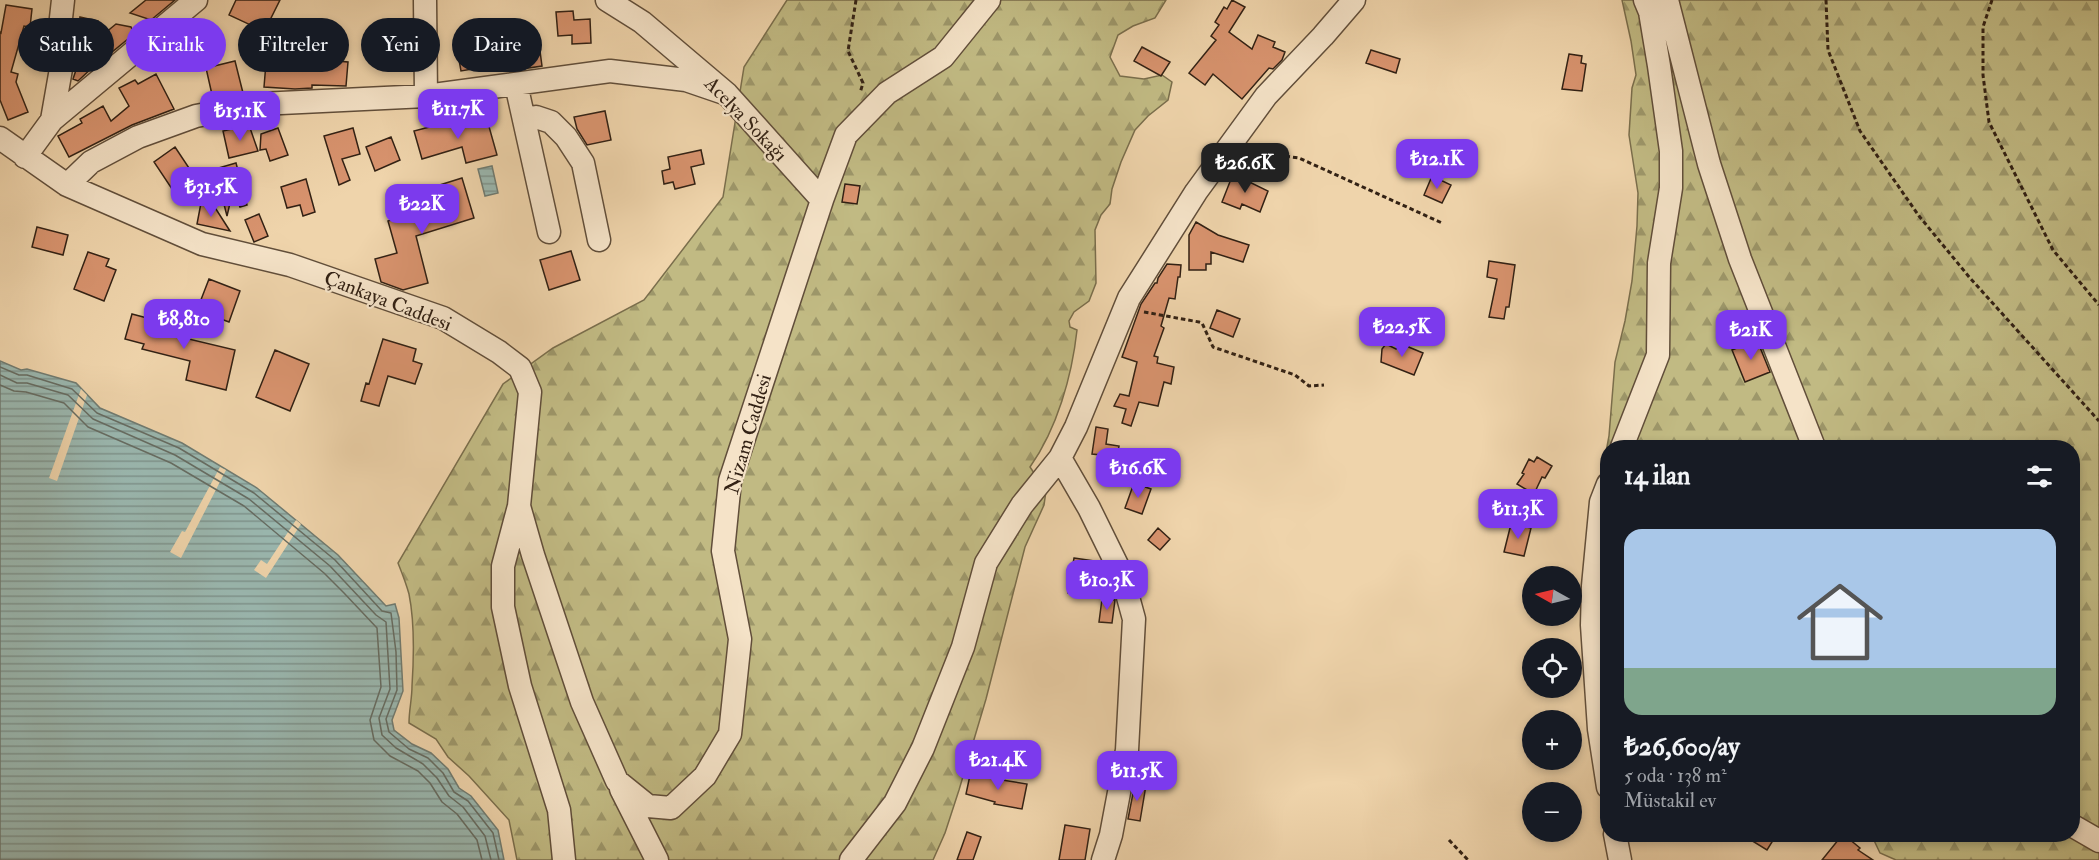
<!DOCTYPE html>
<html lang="tr">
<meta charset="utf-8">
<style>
:root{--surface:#171b24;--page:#20242c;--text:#f1f3f6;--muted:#9ea1a6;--accent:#7c3aed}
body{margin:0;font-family:"IM FELL Double Pica",serif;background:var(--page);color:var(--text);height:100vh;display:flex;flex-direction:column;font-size:22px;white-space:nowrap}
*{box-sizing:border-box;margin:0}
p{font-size:20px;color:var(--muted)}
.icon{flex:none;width:33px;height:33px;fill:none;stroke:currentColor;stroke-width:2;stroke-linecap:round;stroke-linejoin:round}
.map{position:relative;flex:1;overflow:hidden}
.details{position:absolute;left:1600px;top:440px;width:480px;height:402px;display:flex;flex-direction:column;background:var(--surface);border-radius:24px;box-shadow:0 3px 9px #0003}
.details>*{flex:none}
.hud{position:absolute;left:18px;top:18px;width:570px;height:54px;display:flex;gap:12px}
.needle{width:39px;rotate:278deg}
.controls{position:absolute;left:1522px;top:566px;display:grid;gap:12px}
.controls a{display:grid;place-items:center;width:60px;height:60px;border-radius:50%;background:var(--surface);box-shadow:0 3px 9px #0003;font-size:30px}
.price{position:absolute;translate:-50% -51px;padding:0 14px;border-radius:12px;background:var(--accent);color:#fff;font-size:20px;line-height:39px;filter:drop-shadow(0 2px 3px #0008)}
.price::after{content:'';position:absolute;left:50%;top:36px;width:18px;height:14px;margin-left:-9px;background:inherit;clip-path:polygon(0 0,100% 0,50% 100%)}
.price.on{background:#222;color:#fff}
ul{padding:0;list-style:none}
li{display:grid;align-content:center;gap:12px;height:318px;padding:0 24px}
li span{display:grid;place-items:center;height:186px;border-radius:18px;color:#555}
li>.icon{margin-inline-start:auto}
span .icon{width:108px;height:108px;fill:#fffc;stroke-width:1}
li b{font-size:26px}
h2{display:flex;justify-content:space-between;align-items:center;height:72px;padding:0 24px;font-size:26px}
.pill{padding:0 21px;border-radius:27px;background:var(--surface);box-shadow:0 3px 9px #0003;font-size:21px;line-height:54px}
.pill.on{background:var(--accent);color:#fff}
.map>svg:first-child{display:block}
.forest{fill:url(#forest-firs);stroke:#7a6e4c;stroke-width:1.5}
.water{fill:url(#water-rules);stroke:#707b71;stroke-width:1.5}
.pier{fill:#efd4ab}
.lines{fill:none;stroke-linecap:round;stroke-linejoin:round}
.shore{stroke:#666c62;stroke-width:1.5}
.building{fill:#d8936e;stroke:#322114;stroke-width:1.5}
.minor-casing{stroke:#614e3a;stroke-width:25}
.path{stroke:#322114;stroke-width:3;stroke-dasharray:4.5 3;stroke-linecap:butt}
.minor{stroke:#f5e3c8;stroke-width:22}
.labels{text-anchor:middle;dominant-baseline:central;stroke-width:4.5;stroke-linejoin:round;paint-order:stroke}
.street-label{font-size:20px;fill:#322114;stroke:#f5e3c8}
</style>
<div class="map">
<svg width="2099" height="860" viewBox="0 0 2099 860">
<defs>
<pattern id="forest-firs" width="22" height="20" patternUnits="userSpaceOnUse" patternTransform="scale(1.5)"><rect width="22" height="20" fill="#c1ba83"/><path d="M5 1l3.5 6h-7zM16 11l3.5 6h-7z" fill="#9d976a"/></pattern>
<pattern id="water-rules" width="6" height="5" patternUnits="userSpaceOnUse" patternTransform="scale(1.5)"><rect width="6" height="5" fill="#9ab7af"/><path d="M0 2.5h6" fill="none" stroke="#7e948d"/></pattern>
</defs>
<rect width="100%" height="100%" fill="#efd4ab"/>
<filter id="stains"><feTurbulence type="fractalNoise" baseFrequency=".00333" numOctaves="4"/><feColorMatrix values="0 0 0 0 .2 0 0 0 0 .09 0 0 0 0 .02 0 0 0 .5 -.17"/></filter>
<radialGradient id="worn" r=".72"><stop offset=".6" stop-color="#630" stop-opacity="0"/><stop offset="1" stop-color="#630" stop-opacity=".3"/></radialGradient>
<path class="forest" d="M787 0H1166L1155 18 1133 26 1118 35 1110 57 1120 76 1144 79 1162 75 1172 82 1168 100 1148 116 1135 130 1121 162 1112 189 1110 204 1101 215 1095 230 1096 283 1089 301 1074 312 1069 321 1070 327 1077 330C1072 376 1057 429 1030 467L1046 491 1044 505 1025 547 986 699 959 790 945 833 933 860H517L509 820 469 776 448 757 436 739 409 723C409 710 412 699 412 686 414 656 415 624 409 594 406 583 402 573 398 563L503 384 553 348 644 300 723 197 744 67Z
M1622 0H2099V860H1896L1880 853 1871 834H2073V447H1608V491L1599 489 1609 436 1615 362 1625 321 1632 281 1637 226 1638 193 1629 135 1632 88 1636 75 1631 41Z"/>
<path class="water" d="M492 166 498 193 485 196 478 169Z
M0 361 21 370 27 369 76 383 100 408 182 443 257 488 338 555 386 606 395 604 399 618 403 691 392 720 394 730 412 744 431 753 448 769 459 788 471 796 498 830 504 860H0Z"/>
<path class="pier" d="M81 389 87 395 57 481 49 478Z
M220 467 226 470 181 558 170 552 182 531 185 532Z
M296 520 301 524 266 578 254 570 261 560 267 564Z"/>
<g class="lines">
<path class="shore" d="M0 367 19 375H27L72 389 97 413 179 448 254 493 335 560 382 611 391 613 396 652 397 690 386 719 389 732 409 749 428 758 443 773 454 792 468 801 493 833 499 860
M0 375 17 383H27L68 395 93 419 175 455 249 499 330 566 376 615 386 622 390 689 379 718 382 735 396 748 423 764 437 778 449 796 463 807 485 836 491 860
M0 385 14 391 26 392 64 403 88 427 171 463 244 506 324 573 344 593 377 628 381 687 370 720 374 740 390 756 418 771 430 783 442 802 457 814 477 840 482 860"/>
</g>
<path class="building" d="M146 0H175L151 20 130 13Z
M236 0H280L268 24 261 21 257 28 229 15Z
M1232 0 1245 7 1229 32 1252 49 1258 35 1275 42 1273 47 1285 52 1282 60 1273 69 1269 68 1242 99 1213 74 1205 85 1189 73 1216 40 1211 36 1219 25 1215 22 1224 7 1227 9Z
M6 5 32 9 30 27 24 26 11 72 18 74 16 82 28 112 8 120 0 100V32L1 33Z
M573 11 574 20 590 19 591 43 572 44V35L558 36 556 12Z
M80 17 98 21 88 47 116 24 131 27 134 34 112 52 111 50 78 81 73 79 82 52 84 50 75 48Z
M193 20 211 41 192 57 186 51 174 61 162 46Z
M475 34 477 46 538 36 542 66 508 71 507 63 461 71 455 38Z
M1142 47 1170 62 1161 76 1134 61Z
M1371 50 1400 59 1396 73 1366 63Z
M267 51 314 54V59L348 62 346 86 312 85V88L295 89 264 87Z
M1569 54 1582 56 1581 63 1586 64 1582 91 1562 89Z
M235 61 243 93 213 99 206 68Z
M156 74 174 109 132 125 69 157 58 136 82 123 80 119 103 106 111 121 129 106 119 88 135 80 138 84Z
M605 111 611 140 587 145 577 129 574 117Z
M486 116 497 155 466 163 462 147 422 159 414 131 445 123 446 127Z
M249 125 258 151 229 158 223 131Z
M278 128 288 155 270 161 266 149 260 150 261 134Z
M353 128 360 154 342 159 350 180 339 185 324 136Z
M391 137 400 160 375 171 366 147Z
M175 147 193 174 172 189 154 162Z
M701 150 704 164 691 167 695 184 675 189 673 182 664 184 662 171 670 169 668 157Z
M236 163 247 205 240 207 233 190 227 216 215 169Z
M1233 174 1268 191 1260 212 1242 204 1240 209 1222 202Z
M1432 176 1451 185 1442 203 1424 195Z
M462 178 474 218 416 236 428 283 403 290 381 282 375 259 397 253 388 221 421 211 423 217 436 212 430 188Z
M306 179 315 212 303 216 300 205 287 208 281 187Z
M845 184 860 186 857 204 842 202Z
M201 203 214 206 230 231 197 224Z
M259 214 268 236 254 242 245 220Z
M1196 222 1218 235 1249 245 1243 262 1211 252V264H1206V270H1189V235Z
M37 227 68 235 63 255 32 247Z
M571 251 580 280 549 290 540 260Z
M88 252 109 259 106 266 116 270 104 301 74 289Z
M1489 261 1515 265 1509 307H1506L1504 319 1489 317 1497 279 1487 277Z
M1167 264 1181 265 1180 277H1178L1175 299 1169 298 1161 326 1164 328 1154 356 1158 357 1157 363 1174 367 1171 384 1164 382 1158 406 1139 402 1131 426 1122 423 1126 409 1114 406 1120 394 1129 396 1137 362 1122 357 1141 304 1155 283H1157L1158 278Z
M209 279 240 291 229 322 197 310Z
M1217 310 1240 319 1233 337 1210 328Z
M132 314 166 323 168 316 180 319 176 336 235 350 226 390 186 380 190 361 142 349 144 344 125 339Z
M383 339 416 349 413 361 422 364 415 384 388 376 379 406 361 401 366 383 369 384Z
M1757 340 1770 372 1745 382 1732 350Z
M1399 343 1423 353 1414 375 1381 362 1382 349 1386 344 1396 349Z
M275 350 309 364 290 411 256 397Z
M1096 427 1108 429 1106 444 1119 446 1115 467 1099 464 1101 455 1092 454Z
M1537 457 1552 466 1545 478 1542 477 1534 494 1517 484 1524 474 1522 473 1529 459 1534 462Z
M1134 483 1151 489 1142 514 1125 508Z
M1511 524 1531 528 1524 556 1504 552Z
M1158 528 1170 539 1160 550 1148 540Z
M1074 558 1101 562 1105 570 1100 598 1068 593Z
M1102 599 1115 600 1112 623 1099 622Z
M970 775 1027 784 1022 809 994 804 995 802 966 794Z
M1135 783 1146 785 1140 821 1128 819Z
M1065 825 1090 829 1085 860H1059Z
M967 832 981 837 973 860H957Z
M1741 834H1777L1767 850Z
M1843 834 1860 848 1858 850 1873 860H1822Z"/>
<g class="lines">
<g class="minor-casing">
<path id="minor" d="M425 0 426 96
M607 0 642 22 727 94 822 200
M1667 0 1709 164 1740 259 1814 447
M516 84 549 232
M524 119 536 117 551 122 566 137 583 163 599 240
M52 120 62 63 60 27 63 0
M0 138 67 185 202 244 290 265 443 318 499 352 520 368 530 392 519 506 533 555 582 702 617 781 648 806 671 808 705 776 730 734 740 639 723 551 730 481 822 200 846 135 887 93 943 57 989 0
M25 157 52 120 196 0
M67 185 91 162 138 137 196 116 260 104 426 96 610 71 686 80 727 94
M1622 447 1658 355 1659 263 1671 188V151L1659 66 1650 12 1645 0
M1060 458 1089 508 1122 575 1134 619 1127 750 1111 835 1103 860
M1608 484 1601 502 1593 586 1592 625 1599 729 1608 787
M519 506 503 566V607L520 686 559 810 564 860
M621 789 657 860
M2073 826 2099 841
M1615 834 1620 860
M851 860 895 803 923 748 963 647 986 563 1022 505 1060 458 1076 427 1129 298 1196 192 1266 96 1323 36 1354 0"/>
</g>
<path class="path" d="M856 0 848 51 863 83 860 93
M1826 0 1828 50 1860 131 1919 216 1970 278 2099 421
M1992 0 1983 27V75L1989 122 2053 250 2099 305
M1249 149 1255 152 1299 158 1442 223
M1144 312 1199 322 1202 323 1213 347 1295 375 1309 386 1324 385
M1449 840 1468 860"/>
<use href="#minor" class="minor"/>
</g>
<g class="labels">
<g class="street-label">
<text transform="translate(746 119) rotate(46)">Acelya Sokağı</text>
<text transform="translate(388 301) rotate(21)">Çankaya Caddesi</text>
<text transform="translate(748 434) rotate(-74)">Nizam Caddesi</text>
</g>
</g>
<rect width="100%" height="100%" filter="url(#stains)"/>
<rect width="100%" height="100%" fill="url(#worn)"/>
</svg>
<div class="controls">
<a><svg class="needle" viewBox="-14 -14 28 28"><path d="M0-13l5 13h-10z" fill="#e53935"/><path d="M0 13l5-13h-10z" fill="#9ea1a6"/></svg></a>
<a><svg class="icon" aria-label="locate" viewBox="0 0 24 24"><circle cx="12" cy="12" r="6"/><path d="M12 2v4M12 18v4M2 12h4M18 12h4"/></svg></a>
<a>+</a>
<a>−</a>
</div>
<b class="price" style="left:458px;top:140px">₺11.7K</b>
<b class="price" style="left:240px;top:142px">₺15.1K</b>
<b class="price" style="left:1437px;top:190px">₺12.1K</b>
<b class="price on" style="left:1245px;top:194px">₺26.6K</b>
<b class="price" style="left:211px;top:218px">₺31.5K</b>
<b class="price" style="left:422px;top:235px">₺22K</b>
<b class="price" style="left:184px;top:350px">₺8,810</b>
<b class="price" style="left:1402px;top:358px">₺22.5K</b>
<b class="price" style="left:1751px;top:361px">₺21K</b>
<b class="price" style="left:1138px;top:499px">₺16.6K</b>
<b class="price" style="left:1518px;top:540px">₺11.3K</b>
<b class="price" style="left:1107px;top:611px">₺10.3K</b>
<b class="price" style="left:998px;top:791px">₺21.4K</b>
<b class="price" style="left:1137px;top:802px">₺11.5K</b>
<div class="hud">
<a class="pill">Satılık</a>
<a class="pill on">Kiralık</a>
<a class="pill">Filtreler</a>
<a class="pill">Yeni</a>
<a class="pill">Daire</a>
</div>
<section class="details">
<h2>14 ilan<svg class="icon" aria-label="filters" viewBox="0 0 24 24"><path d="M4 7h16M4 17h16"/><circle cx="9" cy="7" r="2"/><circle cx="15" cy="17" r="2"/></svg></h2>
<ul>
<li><span style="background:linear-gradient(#a9c7e8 75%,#7fa58c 0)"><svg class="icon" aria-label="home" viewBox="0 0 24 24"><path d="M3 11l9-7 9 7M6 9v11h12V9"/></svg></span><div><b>₺26,600/ay</b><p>5 oda · 138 m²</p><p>Müstakil ev</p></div></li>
</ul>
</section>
</div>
